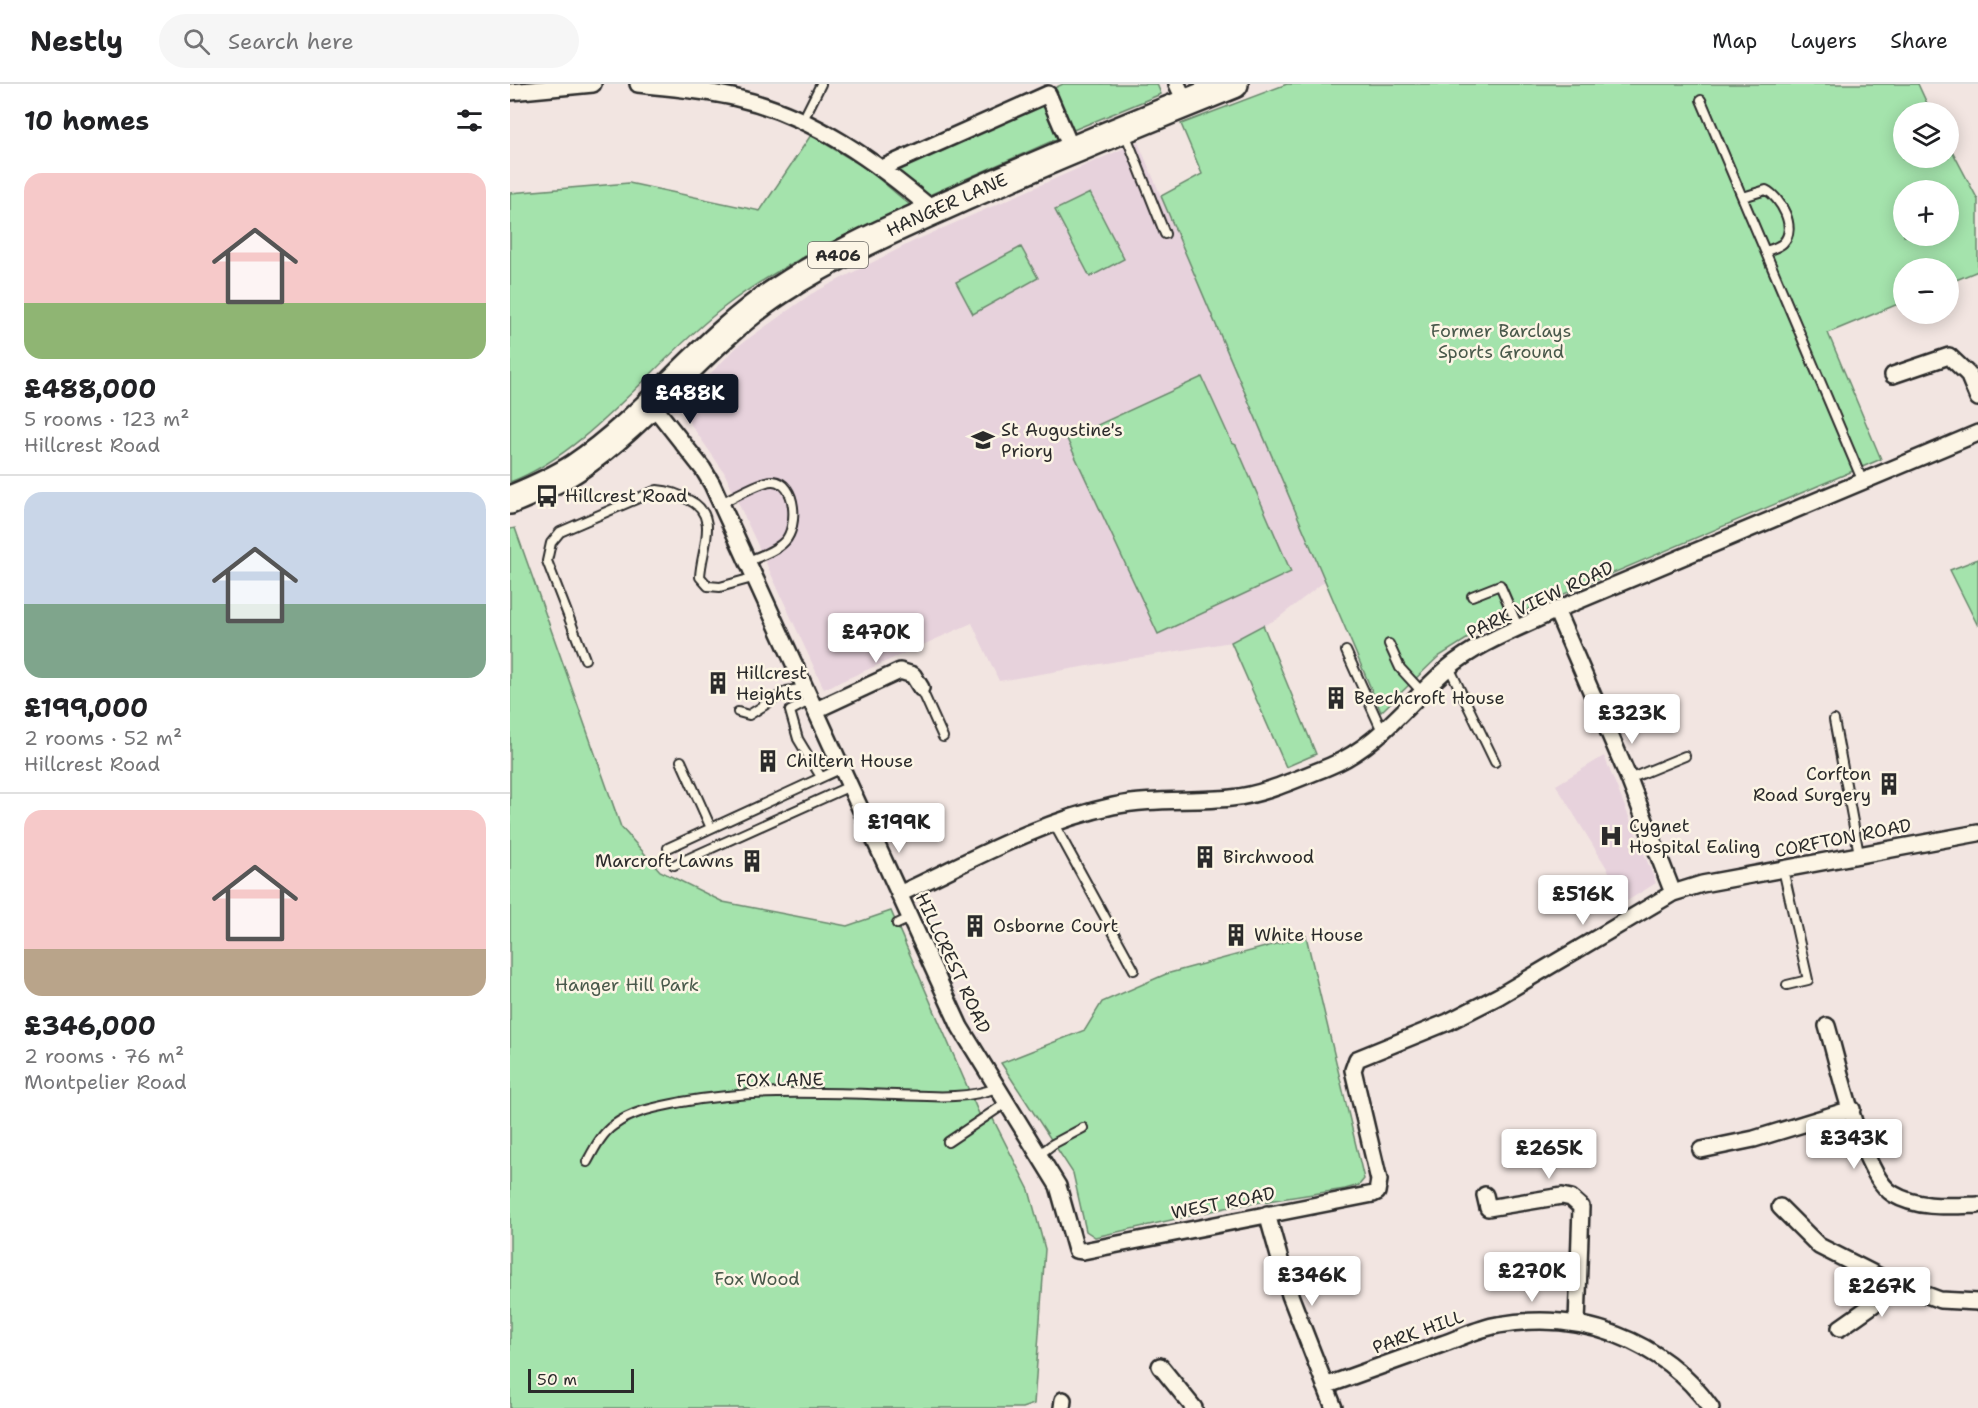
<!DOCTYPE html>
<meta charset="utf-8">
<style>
:root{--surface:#fff;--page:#f6f6f6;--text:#202124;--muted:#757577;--line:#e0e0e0;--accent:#111827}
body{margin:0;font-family:"Shantell Sans",sans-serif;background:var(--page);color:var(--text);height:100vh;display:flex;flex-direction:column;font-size:22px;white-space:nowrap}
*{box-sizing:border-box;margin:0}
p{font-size:20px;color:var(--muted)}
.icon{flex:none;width:33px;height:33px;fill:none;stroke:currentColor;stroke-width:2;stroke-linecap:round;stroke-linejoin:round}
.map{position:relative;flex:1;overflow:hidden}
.drawer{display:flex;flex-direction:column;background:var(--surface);width:510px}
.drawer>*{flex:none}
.buttons{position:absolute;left:1383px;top:18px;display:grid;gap:12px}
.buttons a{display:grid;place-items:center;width:66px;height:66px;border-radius:50%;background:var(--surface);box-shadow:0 3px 15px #0003;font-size:30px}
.scale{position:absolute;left:18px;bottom:15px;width:106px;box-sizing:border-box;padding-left:6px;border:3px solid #2b2b2b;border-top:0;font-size:16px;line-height:21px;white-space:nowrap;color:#2b2b2b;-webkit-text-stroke:4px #fcf5e5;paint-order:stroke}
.price{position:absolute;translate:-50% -51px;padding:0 14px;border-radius:6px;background:#fff;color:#222;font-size:20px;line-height:39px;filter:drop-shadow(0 2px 3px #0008)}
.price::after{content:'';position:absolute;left:50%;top:36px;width:18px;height:14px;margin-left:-9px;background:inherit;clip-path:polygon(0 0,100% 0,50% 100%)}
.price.on{background:var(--accent);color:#fff}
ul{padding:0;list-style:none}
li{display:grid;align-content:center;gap:12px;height:318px;padding:0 24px}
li+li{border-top:2px solid var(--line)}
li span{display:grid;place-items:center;height:186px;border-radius:18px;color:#555}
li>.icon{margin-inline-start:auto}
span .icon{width:108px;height:108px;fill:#fffc;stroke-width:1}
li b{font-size:26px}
h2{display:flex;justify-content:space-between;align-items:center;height:72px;padding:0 24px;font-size:26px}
header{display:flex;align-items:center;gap:36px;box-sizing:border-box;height:84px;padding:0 30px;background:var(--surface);border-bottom:2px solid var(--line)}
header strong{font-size:28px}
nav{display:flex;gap:33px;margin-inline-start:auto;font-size:21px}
.search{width:420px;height:54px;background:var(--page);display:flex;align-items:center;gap:15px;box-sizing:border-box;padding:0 21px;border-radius:33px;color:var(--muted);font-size:22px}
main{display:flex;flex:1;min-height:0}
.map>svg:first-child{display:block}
.built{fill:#e7d2dc}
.green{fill:#a4e3ac;stroke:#68876c;stroke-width:1.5;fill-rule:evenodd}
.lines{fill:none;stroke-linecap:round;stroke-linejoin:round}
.lane-casing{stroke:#2b2b2b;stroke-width:12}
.street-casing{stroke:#2b2b2b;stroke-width:20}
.highway-casing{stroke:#2b2b2b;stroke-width:32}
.lane{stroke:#fcf5e5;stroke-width:8}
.street{stroke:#fcf5e5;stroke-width:15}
.highway{stroke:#fcf5e5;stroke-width:27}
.labels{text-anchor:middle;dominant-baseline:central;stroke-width:5;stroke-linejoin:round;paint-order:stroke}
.shield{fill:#fcf5e5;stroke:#6a6863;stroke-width:1.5}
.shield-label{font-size:16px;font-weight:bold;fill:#2b2b2b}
.street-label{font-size:18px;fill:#2b2b2b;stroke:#fcf5e5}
.park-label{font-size:18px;fill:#49594b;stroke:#fcf5e5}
.poi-label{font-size:18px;fill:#2b2b2b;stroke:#fcf5e5;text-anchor:start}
</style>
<header>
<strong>Nestly</strong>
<div class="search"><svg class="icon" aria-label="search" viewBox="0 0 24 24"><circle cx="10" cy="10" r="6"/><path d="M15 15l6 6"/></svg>Search here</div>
<nav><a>Map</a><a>Layers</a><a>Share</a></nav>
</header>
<main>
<section class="drawer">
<h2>10 homes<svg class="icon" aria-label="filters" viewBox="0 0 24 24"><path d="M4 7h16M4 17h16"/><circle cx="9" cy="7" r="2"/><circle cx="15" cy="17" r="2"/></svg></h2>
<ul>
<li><span style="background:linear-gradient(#f6c9c9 70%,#8fb573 0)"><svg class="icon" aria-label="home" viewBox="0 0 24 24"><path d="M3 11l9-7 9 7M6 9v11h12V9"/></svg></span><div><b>£488,000</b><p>5 rooms · 123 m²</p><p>Hillcrest Road</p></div></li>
<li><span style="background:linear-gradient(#c9d6e8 60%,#7fa58c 0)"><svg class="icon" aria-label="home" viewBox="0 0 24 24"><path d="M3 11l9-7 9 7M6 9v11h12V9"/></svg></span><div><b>£199,000</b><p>2 rooms · 52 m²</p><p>Hillcrest Road</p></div></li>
<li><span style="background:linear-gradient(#f6c9c9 75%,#b9a48a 0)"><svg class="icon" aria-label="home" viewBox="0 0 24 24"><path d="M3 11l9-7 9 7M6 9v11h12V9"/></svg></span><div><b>£346,000</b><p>2 rooms · 76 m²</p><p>Montpelier Road</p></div></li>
</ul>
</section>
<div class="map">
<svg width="1468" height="1324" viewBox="0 0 1468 1324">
<rect width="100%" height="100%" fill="#f2e5e1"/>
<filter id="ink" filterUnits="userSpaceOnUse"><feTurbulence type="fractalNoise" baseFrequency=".0167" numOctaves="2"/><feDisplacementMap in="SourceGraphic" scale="12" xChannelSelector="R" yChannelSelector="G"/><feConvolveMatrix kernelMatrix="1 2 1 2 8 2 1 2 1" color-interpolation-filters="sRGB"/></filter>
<g filter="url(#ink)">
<path class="built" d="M628 58 815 497 767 535 721 558 489 597 462 539 314 605 214 388 168 322 228 262 301 210 404 157Z
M1094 672 1146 799 1117 817 1046 701Z"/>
<path class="green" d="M553 0H647L651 10 561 47 542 5Z
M777 0H1408L1421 28H1394V74H1438L1439 61 1468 116V187L1439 199 1438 184H1394L1393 218 1318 249 1371 375 974 544 928 573 871 628 651 112 692 90 671 40ZM1394 106H1438V152H1394Z
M533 17 549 54 417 112 383 84Z
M301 51 357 85 400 121C336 152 270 180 213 224 145 276 80 368 0 398V109L119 99 250 127Z
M580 109 614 175 580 193 545 126Z
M511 163 528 194 463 230 446 198Z
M692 293 722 359 726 361 781 488 648 550 557 355Z
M5 444 111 743 150 787 213 818 337 842 381 827 470 1032 480 1029 519 1106 535 1165 524 1320 512 1324H0V445Z
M1468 475V542L1440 486Z
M753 541 806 670 776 683 721 558Z
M796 852 854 1095 849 1101 835 1105 720 1123 585 1153 576 1147 563 1089 491 979 575 946 592 918 656 890Z"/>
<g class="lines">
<g class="lane-casing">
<path id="lane" d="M1191 16 1353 398
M292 38 311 0
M615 49 655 150
M1233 113 1256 106C1270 113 1288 144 1273 159 1269 163 1262 165 1256 167
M211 419C222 414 253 396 263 397 287 399 288 443 275 457 266 467 250 472 238 477
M962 512 990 501 1009 545
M879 560 890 584 912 608
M836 567 872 647
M75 575 37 477 41 459 50 448 147 406C160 407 167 410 179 416 211 432 191 465 190 493L198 502 210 503 246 493
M939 583 985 678
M411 604 433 653
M301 616 280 627 288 655 311 693
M228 628 239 631 277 607 296 604
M1324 636 1349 770
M171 677 201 744
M1119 695 1175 672
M544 740 624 886
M158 764 332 684
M164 781 340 702
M1273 785 1298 896 1277 901
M387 840 400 834
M438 1058 496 1019
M530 1070 543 1060 573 1044
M77 1078C84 1065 92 1049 104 1041 125 1026 148 1023 172 1018 244 1005 314 1009 386 1011 417 1012 457 1016 486 1004"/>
</g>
<g class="street-casing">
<path id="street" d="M128 0C161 4 195 6 227 14 302 31 367 78 424 127
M667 0 676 19
M0 8 83 0
M372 84 538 10 562 66
M1383 291 1439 272 1458 290 1468 314
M141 319 193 385 202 400 450 943 548 1102 566 1166 573 1167 863 1110 867 1108 869 1096 843 986 847 975 938 938 989 912 1163 809 1192 800 1468 749
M1046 526 1119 695 1163 809
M306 626 390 587 403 591 411 604
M389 810C458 778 528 738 603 722 641 714 682 718 721 714 754 711 789 694 820 682 869 662 899 617 938 584 969 558 1010 544 1046 526L1468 349
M1317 942C1328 979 1352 1092 1383 1110 1408 1125 1440 1122 1468 1121
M1191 1066 1244 1055 1342 1025
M975 1111 978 1124 1052 1112 1061 1114 1071 1123 1067 1239
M1270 1123 1309 1162 1374 1195 1430 1216 1468 1218
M757 1130 780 1211 824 1324
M1330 1244 1364 1220 1374 1195
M650 1282 684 1324
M815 1302C854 1288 893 1274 932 1260 950 1254 969 1244 988 1241 1070 1226 1152 1255 1201 1324
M552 1324 553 1316"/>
</g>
<g class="highway-casing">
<g id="highway">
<path id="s1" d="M0 416C22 407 45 397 65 384 140 334 193 256 270 206 328 168 393 140 456 112 545 73 634 36 724 0"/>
</g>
</g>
<use href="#lane" class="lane"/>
<use href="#street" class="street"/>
<use href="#highway" class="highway"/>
</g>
</g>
<defs>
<g id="school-bare" transform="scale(1.8)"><path d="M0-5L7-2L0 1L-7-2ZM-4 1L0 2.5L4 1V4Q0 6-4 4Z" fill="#2b2b2b" stroke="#fcf5e5" stroke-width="2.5" paint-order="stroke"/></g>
<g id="bus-bare" transform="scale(1.8)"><path d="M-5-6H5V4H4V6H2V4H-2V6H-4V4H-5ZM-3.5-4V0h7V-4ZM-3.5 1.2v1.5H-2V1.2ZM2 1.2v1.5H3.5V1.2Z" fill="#2b2b2b" stroke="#fcf5e5" stroke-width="2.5" paint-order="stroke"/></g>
<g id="building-bare" transform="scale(1.8)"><path d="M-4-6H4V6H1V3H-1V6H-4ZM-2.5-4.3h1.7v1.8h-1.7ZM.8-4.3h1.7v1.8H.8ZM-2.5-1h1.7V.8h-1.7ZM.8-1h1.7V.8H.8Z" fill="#2b2b2b" stroke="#fcf5e5" stroke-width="2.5" paint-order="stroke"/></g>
<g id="hospital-bare" transform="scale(1.8)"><path d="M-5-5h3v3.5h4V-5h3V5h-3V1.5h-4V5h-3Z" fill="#2b2b2b" stroke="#fcf5e5" stroke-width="2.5" paint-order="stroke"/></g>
</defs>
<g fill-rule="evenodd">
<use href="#school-bare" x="473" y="356"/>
<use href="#bus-bare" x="37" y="412"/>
<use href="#building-bare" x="208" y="599"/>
<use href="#building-bare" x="826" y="614"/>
<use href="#building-bare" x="258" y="677"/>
<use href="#building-bare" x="1379" y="700"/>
<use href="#hospital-bare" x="1101" y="752"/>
<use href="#building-bare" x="695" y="773"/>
<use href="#building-bare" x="242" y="777"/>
<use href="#building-bare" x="465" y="842"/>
<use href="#building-bare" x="726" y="851"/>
</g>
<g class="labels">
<rect class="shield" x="298" y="158" width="60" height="26" rx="4.5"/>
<g class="shield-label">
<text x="328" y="171">A406</text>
</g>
<g class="street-label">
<text stroke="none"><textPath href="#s1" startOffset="532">HANGER LANE</textPath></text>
<text transform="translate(1030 516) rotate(-25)">PARK VIEW ROAD</text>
<text transform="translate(1333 754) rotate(-11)">CORFTON ROAD</text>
<text transform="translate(443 879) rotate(65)">HILLCREST ROAD</text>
<text transform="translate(270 996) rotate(-1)">FOX LANE</text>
<text transform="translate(713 1119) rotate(-11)">WEST ROAD</text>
<text transform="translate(908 1248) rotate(-20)">PARK HILL</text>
</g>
<g class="park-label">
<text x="991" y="247">Former Barclays<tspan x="991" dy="21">Sports Ground</tspan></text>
<text x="117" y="901">Hanger Hill Park</text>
<text x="247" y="1195">Fox Wood</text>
</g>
<g class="poi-label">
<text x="491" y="346">St Augustine's<tspan x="491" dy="21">Priory</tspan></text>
<text x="55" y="412">Hillcrest Road</text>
<text x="226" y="589">Hillcrest<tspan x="226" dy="21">Heights</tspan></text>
<text x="844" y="614">Beechcroft House</text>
<text x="276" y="677">Chiltern House</text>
<text x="1361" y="690" text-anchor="end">Corfton<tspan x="1361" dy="21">Road Surgery</tspan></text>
<text x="1119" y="742">Cygnet<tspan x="1119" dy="21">Hospital Ealing</tspan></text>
<text x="713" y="773">Birchwood</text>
<text x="224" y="777" text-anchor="end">Marcroft Lawns</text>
<text x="483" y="842">Osborne Court</text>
<text x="744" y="851">White House</text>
</g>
</g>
</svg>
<div class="buttons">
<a><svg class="icon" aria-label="layers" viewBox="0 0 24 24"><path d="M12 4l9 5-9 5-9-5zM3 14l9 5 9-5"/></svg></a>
<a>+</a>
<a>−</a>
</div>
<div class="scale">50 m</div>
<b class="price on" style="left:180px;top:341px">£488K</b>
<b class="price" style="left:366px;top:580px">£470K</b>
<b class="price" style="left:1122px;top:661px">£323K</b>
<b class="price" style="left:389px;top:770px">£199K</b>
<b class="price" style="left:1073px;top:842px">£516K</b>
<b class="price" style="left:1344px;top:1086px">£343K</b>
<b class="price" style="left:1039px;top:1096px">£265K</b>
<b class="price" style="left:1022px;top:1219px">£270K</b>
<b class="price" style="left:802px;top:1223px">£346K</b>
<b class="price" style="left:1372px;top:1234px">£267K</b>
</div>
</main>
